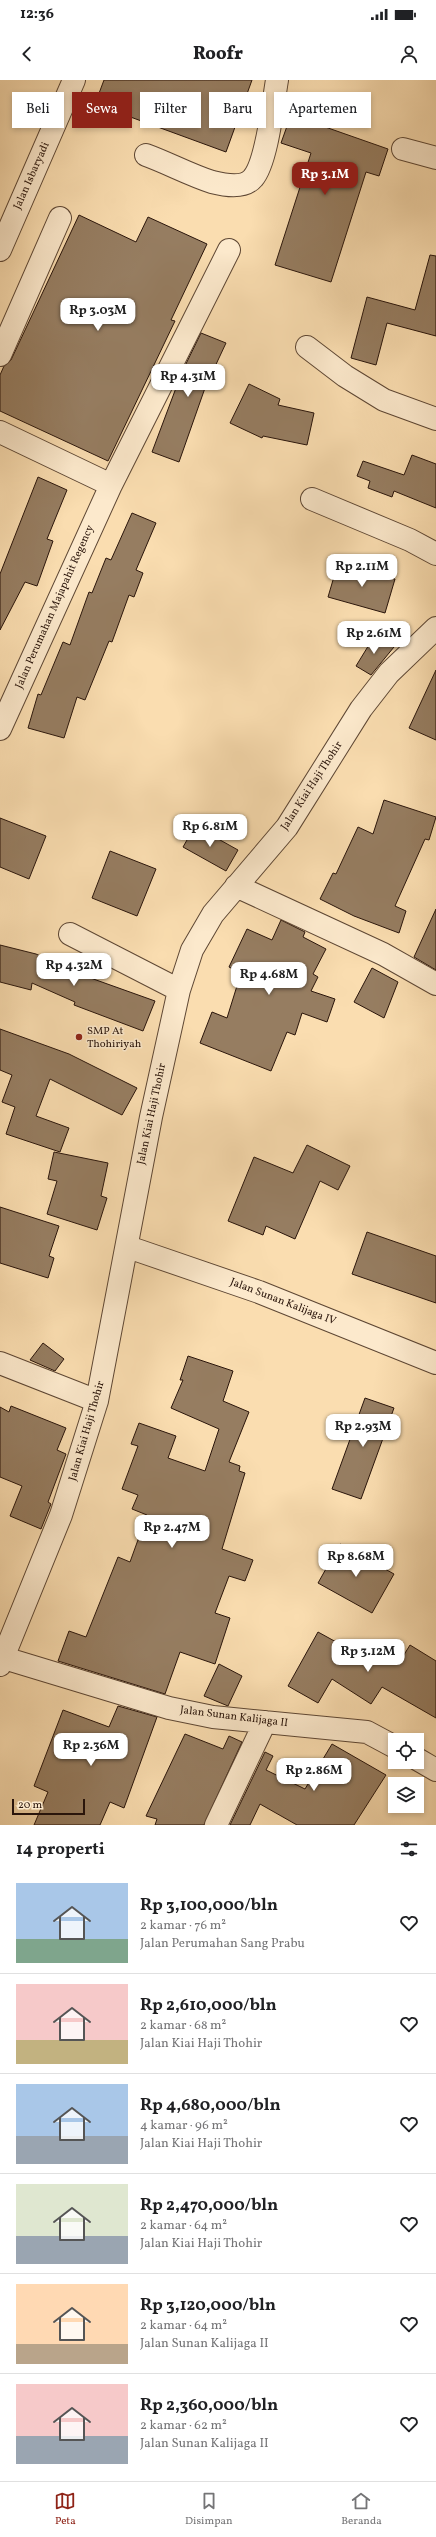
<!DOCTYPE html>
<html lang="id">
<meta charset="utf-8">
<style>
:root{--surface:#fff;--page:#f6f6f6;--text:#202124;--muted:#757577;--line:#e0e0e0;--accent:#8f2418}
body{margin:0;font-family:Vollkorn,serif;background:var(--page);color:var(--text);height:100vh;display:flex;flex-direction:column;font-size:15px;white-space:nowrap}
*{box-sizing:border-box;margin:0}
p{font-size:13px;color:var(--muted)}
.icon{flex:none;width:22px;height:22px;fill:none;stroke:currentColor;stroke-width:2;stroke-linecap:round;stroke-linejoin:round}
.map{position:relative;height:1745px;overflow:hidden}
.side{display:flex;flex-direction:column;background:var(--surface);flex:1}
.side>*{flex:none}
.guide{position:absolute;left:12px;top:12px;width:412px;height:36px;display:flex;gap:8px}
.controls{position:absolute;left:388px;top:1653px;display:grid;gap:8px}
.controls a{display:grid;place-items:center;width:36px;height:36px;border-radius:0px;background:var(--surface);box-shadow:0 2px 6px #0003;font-size:20px}
.scale{position:absolute;left:12px;bottom:10px;width:73px;box-sizing:border-box;padding-left:4px;border:2px solid #2a150b;border-top:0;font-size:11px;line-height:14px;white-space:nowrap;color:#2a150b;-webkit-text-stroke:3px #fce9cc;paint-order:stroke}
.price{position:absolute;translate:-50% -34px;padding:0 9px;border-radius:8px;background:#fff;color:#222;font-size:13px;line-height:26px;filter:drop-shadow(0 1px 2px #0008)}
.price::after{content:'';position:absolute;left:50%;top:24px;width:12px;height:9px;margin-left:-6px;background:inherit;clip-path:polygon(0 0,100% 0,50% 100%)}
.price.current{background:var(--accent);color:#fff}
ul{padding:0;list-style:none}
li{display:flex;align-items:center;gap:12px;height:100px;padding:0 16px}
li+li{border-top:1px solid var(--line)}
li span{display:grid;place-items:center;flex:none;width:112px;height:80px;border-radius:0px;color:#555}
li>.icon{margin-inline-start:auto}
span .icon{width:48px;height:48px;fill:#fffc;stroke-width:1}
li b{font-size:17px}
h2{display:flex;justify-content:space-between;align-items:center;height:48px;padding:0 16px;font-size:17px}
.tag{padding:0 14px;border-radius:0px;background:var(--surface);box-shadow:0 2px 6px #0003;font-size:14px;line-height:36px}
.tag.current{background:var(--accent);color:#fff}
.status{display:flex;justify-content:space-between;align-items:center;height:28px;padding:0 20px;background:var(--surface);direction:ltr}
.status svg{height:11px;fill:currentColor}
header{display:flex;justify-content:space-between;align-items:center;height:52px;padding:0 16px;background:var(--surface);font-size:18px;font-weight:800}
.tabs{display:flex;justify-content:space-around;align-items:center;height:56px;border-top:1px solid var(--line);background:var(--surface);font-size:11px;color:var(--muted)}
.tabs a{display:grid;justify-items:center;gap:2px}
.tabs .current{color:var(--accent)}
.map>svg:first-child{display:block}
.building{fill:#967d61;stroke:#2a150b}
.lines{fill:none;stroke-linecap:round;stroke-linejoin:round}
.minor-casing{stroke:#5e4734;stroke-width:24}
.minor{stroke:#fce9cc;stroke-width:22}
.poi-dot{fill:#8f2418;stroke:#fce9cc;stroke-width:1.5}
.labels{text-anchor:middle;dominant-baseline:central;stroke-width:3;stroke-linejoin:round;paint-order:stroke}
.street-label{font-size:11px;fill:#2a150b;stroke:#fce9cc}
.poi-label{font-size:11px;fill:#2a150b;stroke:#fce9cc;text-anchor:start}
</style>
<div class="status"><b>12:36</b><svg viewBox="0 0 49 12"><path d="M0 12V9h3v3zM5 12V6h3v6zM10 12V3h3v9zM15 12V0h3v12zM26 1h20v11H26zM47 4h2v5h-2z"/></svg></div>
<header><svg class="icon" aria-label="back" viewBox="0 0 24 24"><path d="M15 5l-7 7 7 7"/></svg>Roofr<svg class="icon" aria-label="person" viewBox="0 0 24 24"><circle cx="12" cy="8" r="4"/><path d="M4 21q1-7 8-7t8 7"/></svg></header>
<div class="map">
<svg width="436" height="1745" viewBox="0 0 436 1745">
<rect width="100%" height="100%" fill="#faddb0"/>
<filter id="stains"><feTurbulence type="fractalNoise" baseFrequency=".005" numOctaves="4"/><feColorMatrix values="0 0 0 0 .2 0 0 0 0 .09 0 0 0 0 .02 0 0 0 .5 -.17"/></filter>
<radialGradient id="worn" r=".72"><stop offset=".6" stop-color="#630" stop-opacity="0"/><stop offset="1" stop-color="#630" stop-opacity=".3"/></radialGradient>
<path class="building" d="M104 0H252L226 72 95 24Z
M291 35 388 69 379 96 366 92 331 202 275 185 311 73 281 63Z
M79 135 136 162 148 137 207 164 171 240 175 241 108 381 0 331V295L4 286 11 280Z
M430 175 436 176V256L387 243 376 285 351 278 367 217 415 230Z
M201 253 226 263 205 308 179 382 152 372 182 292Z
M249 304 280 319 278 325 314 333 307 365 263 356 262 358 230 343Z
M412 375 436 384V428L394 411 392 417 368 408 370 401 357 396 363 381 404 395Z
M38 397 67 410 47 459 53 461 37 506 25 502 0 550V494Z
M132 433 156 443 136 490 143 493 134 517 129 515 112 562 109 561 85 620 77 617 64 658 28 648 38 614 41 615 63 562 70 565 89 512 92 513 106 478 111 480Z
M338 483 395 499 385 533 328 517Z
M375 555 394 567 371 595 356 586Z
M436 590V660L409 648Z
M384 720 436 737 429 760 425 759 395 826 406 831 399 853 354 836 320 819 333 793 336 794 358 747 373 754Z
M0 738 46 756 29 799 0 787Z
M195 746 238 770 226 791 183 767Z
M110 771 156 789 137 836 92 818Z
M436 829V890L414 877Z
M281 840 305 852 303 857 326 869 313 894 318 897 311 911 335 919 327 942 302 933 295 955 287 952 271 991 200 963 212 932 227 938 241 893 229 887 247 849 272 860Z
M0 865 36 874 85 896 155 921 143 951 74 925 75 922 32 903 31 910 0 902Z
M372 888 398 902 384 938 354 922Z
M0 949 69 974 137 1008 122 1035 50 999 36 1036 69 1048 60 1072 6 1054 15 1027 2 1022 12 995 0 990Z
M307 1065 350 1086 338 1110 320 1101 295 1159 266 1146 263 1155 228 1141 254 1077 293 1093Z
M54 1072 108 1083 101 1116 107 1118 97 1150 47 1134 57 1101 48 1099Z
M0 1127 59 1146 49 1176 54 1178 48 1198 0 1183Z
M367 1152 436 1176V1223L352 1194Z
M43 1263 64 1279 55 1291 30 1280Z
M188 1276 233 1291 223 1321 249 1332 229 1382 240 1386 239 1391 245 1393 222 1469 253 1480 245 1501 229 1496 215 1533 230 1538 215 1584 180 1572 165 1614 58 1581 69 1551 86 1557 118 1477 130 1482 147 1435 132 1429 138 1415 122 1409 138 1366 131 1364 139 1343 176 1356 168 1378 205 1391 219 1349 171 1328 183 1300H180Z
M365 1318 394 1328 361 1419 332 1409Z
M11 1326 66 1348 57 1370 66 1374 48 1422 51 1424 41 1449 10 1436 22 1406 0 1397V1327L9 1332Z
M340 1464 394 1494 372 1533 318 1503Z
M318 1552 367 1579 378 1563 402 1578 410 1565 436 1581V1638L382 1607 371 1624 332 1599 318 1623 288 1606Z
M219 1584 242 1596 228 1626 204 1616Z
M118 1626 157 1637 124 1728 110 1722 100 1745H34L48 1712 34 1706 63 1630 109 1647Z
M185 1654 223 1669 229 1656 242 1662 204 1745H155L157 1739 146 1736Z
M332 1664 386 1695 354 1745H297L260 1724 250 1745H230L265 1672 273 1676 266 1690 305 1709Z"/>
<g class="lines">
<g class="minor-casing">
<path id="minor" d="M403 69 436 78
M146 75C168 83 190 95 212 102 224 105 244 109 253 98 267 82 273 23 277 0
M0 170 74 0
M307 267 345 296 384 320 436 339
M0 275 60 138
M0 352 111 405
M312 419 410 460 436 474
M0 649 111 405 229 170
M236 806 383 874 436 904
M70 854 179 910
M128 1167 259 1212 436 1283
M0 1283 97 1321
M4 1578 169 1628 213 1637 367 1652 395 1667
M0 1585 61 1435 97 1321 151 1037 179 910 192 870 213 834 287 747 361 629 389 593 436 548
M417 1679 436 1690
M216 1745 265 1642"/>
</g>
<use href="#minor" class="minor"/>
</g>
<circle class="poi-dot" cx="79" cy="957" r="4"/>
<g class="labels">
<g class="street-label">
<text transform="translate(32 96) rotate(-66)">Jalan Isbaryadi</text>
<text transform="translate(55 527) rotate(-66)">Jalan Perumahan Majapahit Regency</text>
<text transform="translate(312 706) rotate(-57)">Jalan Kiai Haji Thohir</text>
<text transform="translate(152 1034) rotate(-78)">Jalan Kiai Haji Thohir</text>
<text transform="translate(283 1222) rotate(21)">Jalan Sunan Kalijaga IV</text>
<text transform="translate(87 1351) rotate(-74)">Jalan Kiai Haji Thohir</text>
<text transform="translate(234 1637) rotate(7)">Jalan Sunan Kalijaga II</text>
</g>
<g class="poi-label">
<text x="87" y="951">SMP At<tspan x="87" dy="13">Thohiriyah</tspan></text>
</g>
</g>
<rect width="100%" height="100%" filter="url(#stains)"/>
<rect width="100%" height="100%" fill="url(#worn)"/>
</svg>
<div class="controls">
<a><svg class="icon" aria-label="locate" viewBox="0 0 24 24"><circle cx="12" cy="12" r="6"/><path d="M12 2v4M12 18v4M2 12h4M18 12h4"/></svg></a>
<a><svg class="icon" aria-label="layers" viewBox="0 0 24 24"><path d="M12 4l9 5-9 5-9-5zM3 14l9 5 9-5"/></svg></a>
</div>
<div class="scale">20 m</div>
<b class="price current" style="left:325px;top:116px">Rp 3.1M</b>
<b class="price" style="left:98px;top:252px">Rp 3.03M</b>
<b class="price" style="left:188px;top:318px">Rp 4.31M</b>
<b class="price" style="left:362px;top:508px">Rp 2.11M</b>
<b class="price" style="left:374px;top:575px">Rp 2.61M</b>
<b class="price" style="left:210px;top:768px">Rp 6.81M</b>
<b class="price" style="left:74px;top:907px">Rp 4.32M</b>
<b class="price" style="left:269px;top:916px">Rp 4.68M</b>
<b class="price" style="left:363px;top:1368px">Rp 2.93M</b>
<b class="price" style="left:172px;top:1469px">Rp 2.47M</b>
<b class="price" style="left:356px;top:1498px">Rp 8.68M</b>
<b class="price" style="left:368px;top:1593px">Rp 3.12M</b>
<b class="price" style="left:91px;top:1687px">Rp 2.36M</b>
<b class="price" style="left:314px;top:1712px">Rp 2.86M</b>
<div class="guide">
<a class="tag">Beli</a>
<a class="tag current">Sewa</a>
<a class="tag">Filter</a>
<a class="tag">Baru</a>
<a class="tag">Apartemen</a>
</div>
</div>
<section class="side">
<h2>14 properti<svg class="icon" aria-label="filters" viewBox="0 0 24 24"><path d="M4 7h16M4 17h16"/><circle cx="9" cy="7" r="2"/><circle cx="15" cy="17" r="2"/></svg></h2>
<ul>
<li><span style="background:linear-gradient(#a9c7e8 70%,#7fa58c 0)"><svg class="icon" aria-label="home" viewBox="0 0 24 24"><path d="M3 11l9-7 9 7M6 9v11h12V9"/></svg></span><div><b>Rp 3,100,000/bln</b><p>2 kamar · 76 m²</p><p>Jalan Perumahan Sang Prabu</p></div><svg class="icon" aria-label="heart" viewBox="0 0 24 24"><path d="M12 20l-8-8c-3-5 5-10 8-4 3-6 11-1 8 4z"/></svg></li>
<li><span style="background:linear-gradient(#f6c9c9 70%,#c2b280 0)"><svg class="icon" aria-label="home" viewBox="0 0 24 24"><path d="M3 11l9-7 9 7M6 9v11h12V9"/></svg></span><div><b>Rp 2,610,000/bln</b><p>2 kamar · 68 m²</p><p>Jalan Kiai Haji Thohir</p></div><svg class="icon" aria-label="heart" viewBox="0 0 24 24"><path d="M12 20l-8-8c-3-5 5-10 8-4 3-6 11-1 8 4z"/></svg></li>
<li><span style="background:linear-gradient(#a9c7e8 65%,#9aa5b1 0)"><svg class="icon" aria-label="home" viewBox="0 0 24 24"><path d="M3 11l9-7 9 7M6 9v11h12V9"/></svg></span><div><b>Rp 4,680,000/bln</b><p>4 kamar · 96 m²</p><p>Jalan Kiai Haji Thohir</p></div><svg class="icon" aria-label="heart" viewBox="0 0 24 24"><path d="M12 20l-8-8c-3-5 5-10 8-4 3-6 11-1 8 4z"/></svg></li>
<li><span style="background:linear-gradient(#dfe7d0 65%,#9aa5b1 0)"><svg class="icon" aria-label="home" viewBox="0 0 24 24"><path d="M3 11l9-7 9 7M6 9v11h12V9"/></svg></span><div><b>Rp 2,470,000/bln</b><p>2 kamar · 64 m²</p><p>Jalan Kiai Haji Thohir</p></div><svg class="icon" aria-label="heart" viewBox="0 0 24 24"><path d="M12 20l-8-8c-3-5 5-10 8-4 3-6 11-1 8 4z"/></svg></li>
<li><span style="background:linear-gradient(#ffd9b3 75%,#b9a48a 0)"><svg class="icon" aria-label="home" viewBox="0 0 24 24"><path d="M3 11l9-7 9 7M6 9v11h12V9"/></svg></span><div><b>Rp 3,120,000/bln</b><p>2 kamar · 64 m²</p><p>Jalan Sunan Kalijaga II</p></div><svg class="icon" aria-label="heart" viewBox="0 0 24 24"><path d="M12 20l-8-8c-3-5 5-10 8-4 3-6 11-1 8 4z"/></svg></li>
<li><span style="background:linear-gradient(#f6c9c9 65%,#9aa5b1 0)"><svg class="icon" aria-label="home" viewBox="0 0 24 24"><path d="M3 11l9-7 9 7M6 9v11h12V9"/></svg></span><div><b>Rp 2,360,000/bln</b><p>2 kamar · 62 m²</p><p>Jalan Sunan Kalijaga II</p></div><svg class="icon" aria-label="heart" viewBox="0 0 24 24"><path d="M12 20l-8-8c-3-5 5-10 8-4 3-6 11-1 8 4z"/></svg></li>
</ul>
</section>
<nav class="tabs">
<a class="current"><svg class="icon" aria-label="map" viewBox="0 0 24 24"><path d="M3 6l6-2 6 2 6-2v14l-6 2-6-2-6 2zM9 4v14M15 6v14"/></svg>Peta</a>
<a><svg class="icon" aria-label="saved" viewBox="0 0 24 24"><path d="M7 4h10v16l-5-4-5 4z"/></svg>Disimpan</a>
<a><svg class="icon" aria-label="home" viewBox="0 0 24 24"><path d="M3 11l9-7 9 7M6 9v11h12V9"/></svg>Beranda</a>
</nav>
